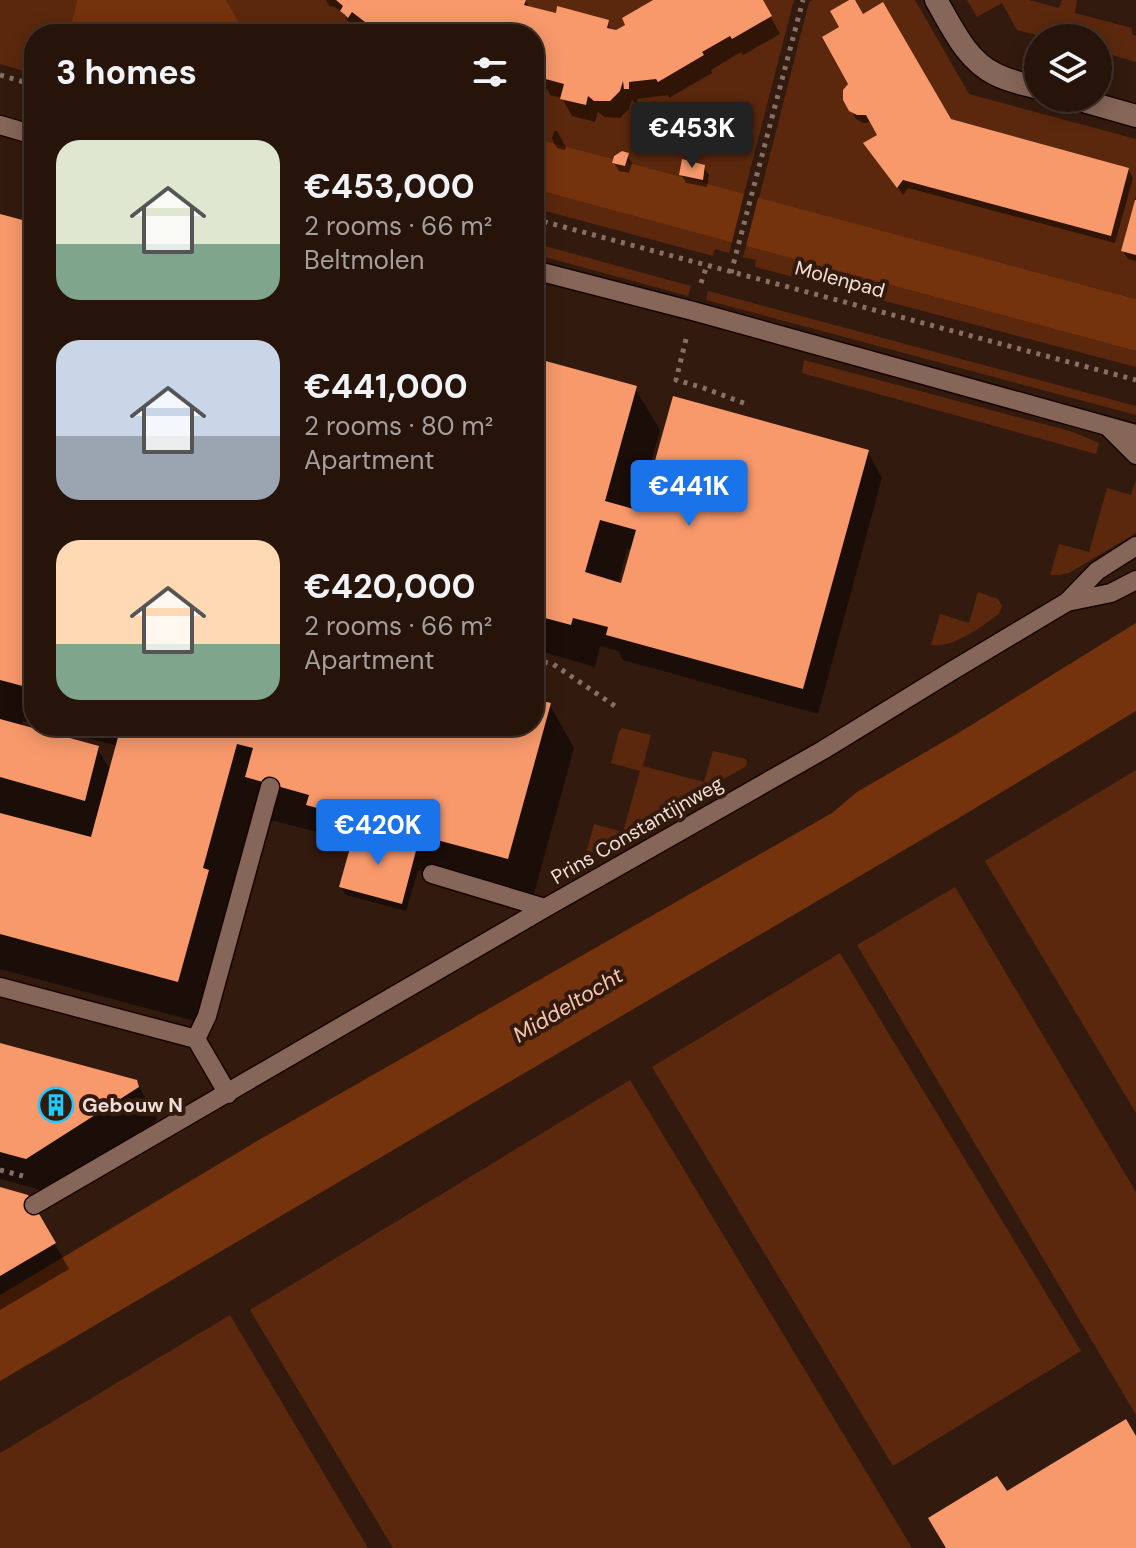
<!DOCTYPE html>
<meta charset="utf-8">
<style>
:root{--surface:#26140a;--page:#322118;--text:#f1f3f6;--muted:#a49e9c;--line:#42332b;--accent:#1a73e8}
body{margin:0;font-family:"DM Sans",sans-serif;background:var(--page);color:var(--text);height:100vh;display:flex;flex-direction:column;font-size:30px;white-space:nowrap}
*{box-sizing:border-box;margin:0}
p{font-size:26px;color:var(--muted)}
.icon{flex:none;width:44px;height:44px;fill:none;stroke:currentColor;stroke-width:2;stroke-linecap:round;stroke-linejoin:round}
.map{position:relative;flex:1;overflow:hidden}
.side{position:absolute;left:24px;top:24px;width:520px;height:712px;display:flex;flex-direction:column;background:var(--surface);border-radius:32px;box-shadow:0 4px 20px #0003,0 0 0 2px var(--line)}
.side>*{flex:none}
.buttons{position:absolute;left:1024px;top:24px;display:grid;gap:16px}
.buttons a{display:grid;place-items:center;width:88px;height:88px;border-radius:50%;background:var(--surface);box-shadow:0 4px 20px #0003,0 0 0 2px var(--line);font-size:40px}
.price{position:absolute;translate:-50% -68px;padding:0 18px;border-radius:8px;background:var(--accent);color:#fff;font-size:26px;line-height:52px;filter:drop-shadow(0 2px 4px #0008)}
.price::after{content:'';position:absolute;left:50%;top:48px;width:24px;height:18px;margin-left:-12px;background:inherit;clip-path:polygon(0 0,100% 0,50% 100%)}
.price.selected{background:#222;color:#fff}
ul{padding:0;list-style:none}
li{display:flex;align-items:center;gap:24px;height:200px;padding:0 32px}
li span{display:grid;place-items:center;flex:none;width:224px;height:160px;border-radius:24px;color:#555}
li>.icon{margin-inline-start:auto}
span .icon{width:96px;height:96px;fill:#fffc;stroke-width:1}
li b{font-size:34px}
h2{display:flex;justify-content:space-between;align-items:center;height:96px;padding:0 32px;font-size:34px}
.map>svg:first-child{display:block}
.green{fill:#5b280d}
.water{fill:#74320d}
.pier{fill:#331a0e}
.shadow{fill:#0007;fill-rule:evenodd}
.building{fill:#f8996c;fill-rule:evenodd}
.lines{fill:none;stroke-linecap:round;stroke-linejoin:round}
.service-casing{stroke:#190400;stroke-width:21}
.minor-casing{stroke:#190400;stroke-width:25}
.path{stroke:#867065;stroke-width:5;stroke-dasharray:4 6;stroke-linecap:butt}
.service{stroke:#856658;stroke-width:18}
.minor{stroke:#856658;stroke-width:22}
.labels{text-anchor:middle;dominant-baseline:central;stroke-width:8;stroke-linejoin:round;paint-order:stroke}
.street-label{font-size:20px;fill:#f0ded6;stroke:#331a0e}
.poi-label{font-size:20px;font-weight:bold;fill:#f0ded6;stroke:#331a0e;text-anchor:start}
.water-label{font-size:22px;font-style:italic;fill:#f5c4ae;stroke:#331a0e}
</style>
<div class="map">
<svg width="1136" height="1548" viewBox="0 0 1136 1548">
<rect width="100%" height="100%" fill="#331a0e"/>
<path class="green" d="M0 0H77L69 34H34V74L0 64Z
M226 0H336L343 6 340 11 348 17 352 12 374 29 373 33 376 34H246Z
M526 0H653L622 18 625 25 616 30 607 28 608 20 557 7 556 13 524 5Z
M763 0H794L744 194 626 162 628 152 622 151 614 155 613 159 534 138V72L539 74V78L564 84 561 99 585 105 588 96 594 101H610L620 91 623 81 625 89 629 88V82L656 79 658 81 704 55 702 52 730 36 732 39 771 16Z
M813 0H849L830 11 839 27 822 38 848 84C836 99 848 115 866 115L877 135 864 143 897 188 903 180 1111 236 1129 168 951 119 883 3 863 14 855 0H915L969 94 1136 139V196L1121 251 1136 255V299L759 198 809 2Z
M967 0H1029L1059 8 1062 0H1077L1075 13 1132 28V34L1136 36V62L1098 51V38H1048L1017 30 1002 3 977 17Z
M534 189 732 242 729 253 715 249 713 256 534 208Z
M534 243 691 286 688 296 534 254Z
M746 246 1136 351V367L755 267 756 260 743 257Z
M708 291 1136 406V415L706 300Z
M804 360 1073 432 1099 443 1096 454 802 373Z
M1136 480V533L1069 573 1060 575H1050L1059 544 1089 552 1107 488 1131 495Z
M978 592 998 599 1002 606 999 614C980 627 955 648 931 645L940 614 969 623Z
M622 728 651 735 643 766 704 782 713 751 746 759 747 764 745 767 589 855 587 850 594 824 623 832 640 771 611 763 619 732Z
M1136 770V1113L985 861Z
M955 887 1136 1192V1415L857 945Z
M840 953 1081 1351 893 1466 652 1067Z
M630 1080 912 1548H393L250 1310Z
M230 1315 368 1548H0V1453Z"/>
<path class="water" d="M77 0H226L246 34H69Z
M534 138 613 159 612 163 625 166 626 162 1136 299V351L534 189Z
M1136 623V711L962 816 0 1381V1295L264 1137 832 813 857 792 960 732Z"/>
<path class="pier" d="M745 190 759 194 745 250 731 246Z"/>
<path class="shadow" d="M326 0H525L530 9 607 22 612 31 617 32 657 0H761L780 34 743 55 741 52 711 70 712 73 669 98 668 95 637 99 638 106H636L632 99 629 109 620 118 605 117 598 112 595 122 572 116 562 98 550 95 548 90 534 86V34H369L362 29 359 34 352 29 344 14 333 6 330 7Z
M862 16 949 121 1128 169 1133 178 1115 243 908 188 903 195 870 151 879 135 872 122 863 123 856 119 851 110 850 84Z
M554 131H557L561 138 566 147 565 150 557 148 552 139Z
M627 154 632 163 629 173 619 171 614 163Z
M704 167 709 175 707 187 686 183 681 174Z
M1136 204V261L1128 259 1123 251Z
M0 215 34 225V724L23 721 21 727 97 748 111 771 118 746 41 726H534V701L550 705 574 748 532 901 418 870 406 911 346 895 341 887 351 852 332 847 325 834 271 820 258 797 202 1023 0 969Z
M534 369 539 377 635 388 660 430 637 512 868 452 882 478 818 714 623 660 618 651 600 646 595 667 534 649ZM627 549 632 550 623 585 618 584Z
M0 1045 138 1085 157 1118 155 1122 45 1191 0 1179Z
M0 1189 27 1196 69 1269 0 1310Z"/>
<path class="building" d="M336 0H526L524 5 556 13 557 6 609 20 607 28 616 30 625 25 622 18 653 0H763L772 16 732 39 730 36 702 52 704 55 658 82 656 79 629 82V89H624L623 81 620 91 610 101H594L588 96 586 105 560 99 564 84 538 77 539 74 534 72V34H376L373 33 374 29 352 12 348 18 344 14 340 11 343 6Z
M849 0H855L863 14 883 2 951 119 1129 168 1111 236 903 180 897 188 863 143 877 135 866 115H857L849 111 843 100V90L848 84 822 37 839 27 830 11Z
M622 151 629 153 625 166 612 163 614 156Z
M682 159 705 165 703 180 679 175Z
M1135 200H1136V255L1121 251Z
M0 214 34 223V689L0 680Z
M542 360 637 386 605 501 641 511 673 396 869 450 803 689 606 635 608 627 573 618 571 625 534 615V378H536ZM600 520 636 530 621 583 585 572Z
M534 699 551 703 508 859 306 805 309 795 245 777 253 748 237 744 203 868 209 870 178 982 0 934V813L91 837 121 726H534Z
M0 719 99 746 85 801 0 777Z
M355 830 417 847 402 904 339 887Z
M0 1043 137 1080 139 1087 26 1159 0 1152Z
M0 1187 28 1195 56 1243 0 1276Z
M1126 1419 1136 1436V1548H946L928 1518 997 1476 1007 1491Z"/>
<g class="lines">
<g class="service-casing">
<path id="service" d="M0 125 34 135
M534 270 693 311 1136 434
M1108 427 1136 455
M1067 602 1111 593 1136 580
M432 874 545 908
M0 987 196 1039 228 1094
M196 1039 207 1016 270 787
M34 1205 545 908 823 750 950 672 1067 602 1097 571 1136 546"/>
</g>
<g class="minor-casing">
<path id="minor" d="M936 0C952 27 966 60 995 74 1008 81 1024 84 1038 88
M1073 98 1136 116"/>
</g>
<path class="path" d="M0 75 34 85
M534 219 1136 380
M731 273 803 0
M701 283 707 265
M686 339 676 380 701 387 749 405
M534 660 553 664 615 706
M0 1170 23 1176"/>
<use href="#service" class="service"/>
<use href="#minor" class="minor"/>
</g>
<defs>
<g id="building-ring" transform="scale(1.8)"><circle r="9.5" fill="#331a0e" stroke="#1fc9fd" stroke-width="1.5"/><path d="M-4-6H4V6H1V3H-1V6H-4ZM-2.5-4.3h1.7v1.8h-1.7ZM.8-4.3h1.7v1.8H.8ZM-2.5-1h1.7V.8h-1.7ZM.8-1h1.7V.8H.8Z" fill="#1fc9fd"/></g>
</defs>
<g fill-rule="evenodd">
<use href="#building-ring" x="56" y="1105"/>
</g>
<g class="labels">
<g class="street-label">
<text transform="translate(840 279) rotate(15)">Molenpad</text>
<text transform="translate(637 830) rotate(-30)">Prins Constantijnweg</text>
</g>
<g class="poi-label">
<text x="82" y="1105">Gebouw N</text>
</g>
<g class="water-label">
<text transform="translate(568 1005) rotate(-31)">Middeltocht</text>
</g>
</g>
</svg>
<div class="buttons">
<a><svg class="icon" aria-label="layers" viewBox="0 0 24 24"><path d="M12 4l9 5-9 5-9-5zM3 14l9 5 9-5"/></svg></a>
</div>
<b class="price selected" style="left:692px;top:170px">€453K</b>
<b class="price" style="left:689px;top:528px">€441K</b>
<b class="price" style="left:378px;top:867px">€420K</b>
<section class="side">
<h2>3 homes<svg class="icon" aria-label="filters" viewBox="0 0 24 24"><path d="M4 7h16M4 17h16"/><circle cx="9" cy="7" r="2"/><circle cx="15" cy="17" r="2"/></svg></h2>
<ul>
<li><span style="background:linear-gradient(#dfe7d0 65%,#7fa58c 0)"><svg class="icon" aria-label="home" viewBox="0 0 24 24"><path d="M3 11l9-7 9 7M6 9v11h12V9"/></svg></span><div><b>€453,000</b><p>2 rooms · 66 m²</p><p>Beltmolen</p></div></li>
<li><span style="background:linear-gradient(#c9d6e8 60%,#9aa5b1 0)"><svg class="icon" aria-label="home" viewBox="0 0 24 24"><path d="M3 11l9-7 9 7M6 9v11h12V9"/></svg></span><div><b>€441,000</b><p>2 rooms · 80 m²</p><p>Apartment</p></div></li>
<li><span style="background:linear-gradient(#ffd9b3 65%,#7fa58c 0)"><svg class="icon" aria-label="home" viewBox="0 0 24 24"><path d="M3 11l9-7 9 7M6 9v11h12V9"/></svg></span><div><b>€420,000</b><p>2 rooms · 66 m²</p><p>Apartment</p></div></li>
</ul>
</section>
</div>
